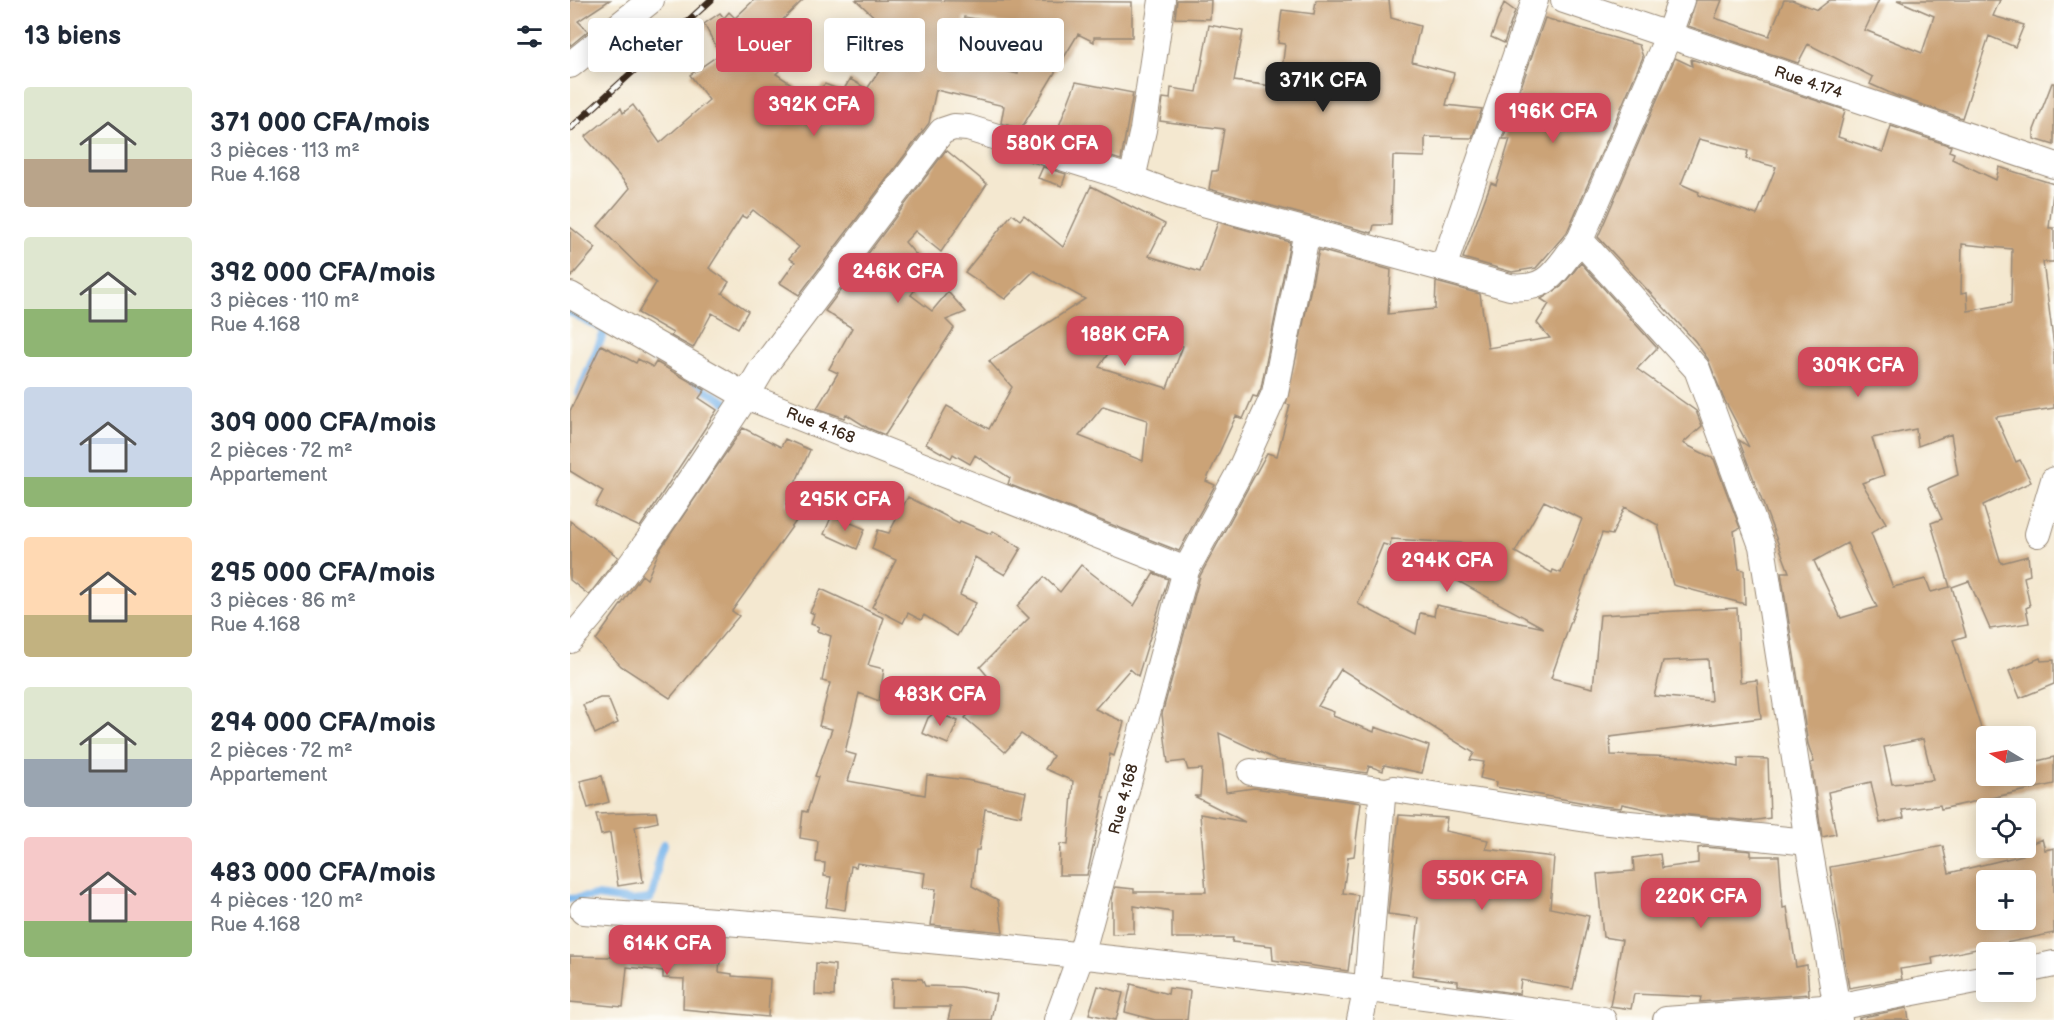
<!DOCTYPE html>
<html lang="fr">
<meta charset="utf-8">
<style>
:root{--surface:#fff;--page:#f2f2f3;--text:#1f2937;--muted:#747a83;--accent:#d1495b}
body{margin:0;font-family:"Balsamiq Sans",sans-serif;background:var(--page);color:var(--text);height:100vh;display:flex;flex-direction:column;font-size:22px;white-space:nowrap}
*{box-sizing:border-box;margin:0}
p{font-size:20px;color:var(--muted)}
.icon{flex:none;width:33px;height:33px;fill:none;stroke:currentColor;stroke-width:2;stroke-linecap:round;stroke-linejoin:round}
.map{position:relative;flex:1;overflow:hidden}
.drawer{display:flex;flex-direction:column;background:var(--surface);width:570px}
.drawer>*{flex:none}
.top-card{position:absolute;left:18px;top:18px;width:570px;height:54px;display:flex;gap:12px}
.needle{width:39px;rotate:280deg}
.fabs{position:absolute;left:1406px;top:726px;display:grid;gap:12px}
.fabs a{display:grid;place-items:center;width:60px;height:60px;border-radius:6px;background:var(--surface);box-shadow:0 3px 15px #0003;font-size:30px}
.price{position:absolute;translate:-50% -51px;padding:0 14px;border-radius:12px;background:var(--accent);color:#fff;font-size:20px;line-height:39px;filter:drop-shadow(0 2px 3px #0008)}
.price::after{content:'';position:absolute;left:50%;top:36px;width:18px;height:14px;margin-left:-9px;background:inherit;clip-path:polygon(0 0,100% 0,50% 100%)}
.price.selected{background:#222;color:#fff}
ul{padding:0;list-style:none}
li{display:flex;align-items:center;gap:18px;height:150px;padding:0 24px}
li span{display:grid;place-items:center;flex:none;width:168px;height:120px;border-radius:6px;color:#555}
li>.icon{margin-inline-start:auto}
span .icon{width:72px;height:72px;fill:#fffc;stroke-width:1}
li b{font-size:26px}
h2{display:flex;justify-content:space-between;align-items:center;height:72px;padding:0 24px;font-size:26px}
.tag{padding:0 21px;border-radius:6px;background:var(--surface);box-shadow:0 3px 15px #0003;font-size:21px;line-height:54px}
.tag.selected{background:var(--accent);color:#fff}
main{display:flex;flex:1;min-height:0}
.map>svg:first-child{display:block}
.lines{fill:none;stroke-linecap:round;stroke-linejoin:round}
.stream{stroke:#79b5eb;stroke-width:8}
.building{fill:#cba377;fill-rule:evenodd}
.minor-casing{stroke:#988977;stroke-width:28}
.minor{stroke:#fff;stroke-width:26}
.rail-casing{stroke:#3b2a1e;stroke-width:7}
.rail{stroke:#fdfcf7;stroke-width:4.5;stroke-dasharray:14;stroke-linecap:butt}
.labels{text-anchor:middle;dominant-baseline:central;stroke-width:6;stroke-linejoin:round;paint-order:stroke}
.street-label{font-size:16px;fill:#3b2a1e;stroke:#fdfcf7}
</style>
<main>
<section class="drawer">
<h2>13 biens<svg class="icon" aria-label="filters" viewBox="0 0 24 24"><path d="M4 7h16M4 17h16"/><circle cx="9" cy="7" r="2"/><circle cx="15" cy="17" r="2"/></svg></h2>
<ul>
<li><span style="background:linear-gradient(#dfe7d0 60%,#b9a48a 0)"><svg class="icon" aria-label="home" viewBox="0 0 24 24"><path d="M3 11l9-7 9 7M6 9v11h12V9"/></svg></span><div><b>371 000 CFA/mois</b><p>3 pièces · 113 m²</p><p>Rue 4.168</p></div></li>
<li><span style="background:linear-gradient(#dfe7d0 60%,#8fb573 0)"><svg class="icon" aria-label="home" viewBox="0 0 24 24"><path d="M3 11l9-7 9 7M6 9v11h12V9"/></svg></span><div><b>392 000 CFA/mois</b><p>3 pièces · 110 m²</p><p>Rue 4.168</p></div></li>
<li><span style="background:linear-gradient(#c9d6e8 75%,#8fb573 0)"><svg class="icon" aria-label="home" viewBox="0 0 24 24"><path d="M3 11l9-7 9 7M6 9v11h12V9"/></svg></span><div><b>309 000 CFA/mois</b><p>2 pièces · 72 m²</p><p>Appartement</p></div></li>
<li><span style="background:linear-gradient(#ffd9b3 65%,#c2b280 0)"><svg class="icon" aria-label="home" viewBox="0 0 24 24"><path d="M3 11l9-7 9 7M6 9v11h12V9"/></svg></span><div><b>295 000 CFA/mois</b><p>3 pièces · 86 m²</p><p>Rue 4.168</p></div></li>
<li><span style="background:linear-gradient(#dfe7d0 60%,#9aa5b1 0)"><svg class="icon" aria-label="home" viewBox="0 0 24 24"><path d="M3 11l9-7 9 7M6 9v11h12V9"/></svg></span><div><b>294 000 CFA/mois</b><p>2 pièces · 72 m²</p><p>Appartement</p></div></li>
<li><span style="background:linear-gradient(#f6c9c9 70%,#8fb573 0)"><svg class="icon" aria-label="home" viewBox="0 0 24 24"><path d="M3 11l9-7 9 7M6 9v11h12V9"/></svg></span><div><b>483 000 CFA/mois</b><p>4 pièces · 120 m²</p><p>Rue 4.168</p></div></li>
</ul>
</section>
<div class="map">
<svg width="1484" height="1020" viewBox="0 0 1484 1020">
<rect width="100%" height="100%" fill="#fdfcf7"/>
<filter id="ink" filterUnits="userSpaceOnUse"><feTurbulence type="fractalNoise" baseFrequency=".0167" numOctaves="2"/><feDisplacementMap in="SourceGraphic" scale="12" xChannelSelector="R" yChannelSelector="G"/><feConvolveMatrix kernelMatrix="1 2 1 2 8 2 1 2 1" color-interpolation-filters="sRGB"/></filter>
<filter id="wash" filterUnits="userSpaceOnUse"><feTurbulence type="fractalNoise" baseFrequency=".008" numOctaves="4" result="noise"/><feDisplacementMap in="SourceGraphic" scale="24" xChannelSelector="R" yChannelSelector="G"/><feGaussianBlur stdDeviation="1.35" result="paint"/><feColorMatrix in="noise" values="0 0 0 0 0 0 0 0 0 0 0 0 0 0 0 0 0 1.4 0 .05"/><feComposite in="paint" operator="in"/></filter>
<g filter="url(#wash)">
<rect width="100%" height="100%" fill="#f4e8d0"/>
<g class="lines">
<path class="stream" d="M0 312 10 317
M73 351 159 404
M9 393 35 330 11 318
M0 899 27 896 62 901 80 899C90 883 83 862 94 844"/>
</g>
<g id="blocks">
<path class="building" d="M0 0H40L8 21 18 31 0 46Z
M184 0H233L194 38 218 62 206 74 241 97 255 84 273 91 280 79 297 89 336 32 322 29 324 23 310 22 286 0 562 2V37H524V42L508 34 451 129 431 123 434 106 366 90 359 123 353 131 351 130 353 131 229 295 210 283 225 262 219 258 229 247 183 210 176 218 172 216 139 268 159 282 152 293 178 311 168 328 142 313 123 348 101 336 103 333 68 313 86 283 28 226 60 188 15 137 51 108 53 113 63 105 90 143 139 100 120 75 150 54 134 24 150 13 154 18 159 12 165 18ZM394 17 455 27 448 74 386 59Z
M607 0H641L640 19 605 18Z
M746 0H819L821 18 850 26 842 62 884 73 876 105 912 109 902 138 855 137V157L823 156 821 225H804L802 233 639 189 642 171H647L654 129 590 121 593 98 600 99 601 88 627 92 639 25 673 31 664 81 710 87 715 44 708 43 712 10 744 14Z
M1126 0H1152L1145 18 1199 36 1214 0H1222L1247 10 1260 0H1309L1295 30 1352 53 1364 16 1327 0H1430L1423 16 1454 25 1445 47 1419 36 1392 118 1329 97 1300 84 1303 77 1238 44 1228 63 1118 26Z
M934 3 945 11 934 43 921 37Z
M975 18 1069 45 1073 57 997 232 966 268 942 272 893 258 921 183 926 185 940 139H933Z
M1105 58 1122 66 1121 59 1275 110 1268 137 1313 152 1321 126 1381 146 1379 151 1384 153 1382 159 1426 180 1429 167 1484 184 1479 228H1484V262H1473L1484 347V408L1426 417 1446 462 1450 460 1461 482 1413 505 1431 563 1458 556 1460 575 1454 577 1460 606 1456 608 1459 623 1420 629 1399 581 1382 587 1396 636 1383 640 1416 744V776H1455V764L1484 757V784L1371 809 1370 805 1332 810 1334 818 1310 823 1301 782 1258 792 1266 834 1252 837 1241 763 1244 762 1238 744 1211 572H1219L1169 440 1179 447 1153 397 1138 359 1125 341 1028 237ZM1129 139 1178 151 1176 159 1206 167 1187 215 1128 195 1129 192 1111 184ZM1392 244 1442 249 1441 303 1398 311 1397 292 1391 293ZM1346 429 1348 446 1381 434 1388 475 1358 488 1372 519 1361 523 1380 587 1361 592 1356 579 1323 587 1301 533 1316 523 1292 483 1314 475 1302 438ZM1277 543 1307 607 1271 618 1244 561ZM1353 739 1363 780 1322 784 1314 747Z
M506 82 563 93 551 160 484 139Z
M1482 83H1484V145L1464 139V130Z
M376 150 417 184 371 252 345 231 335 242 359 270 341 295 362 311 378 292 396 312 376 320 384 328 315 435 298 428 276 414 274 418 247 408 268 373 259 369 282 328 255 311Z
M473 167 496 174 492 186 468 178Z
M521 186 595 224 579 256 630 272 648 222 720 242 691 388 687 397 683 396 673 419 666 416 636 481 645 485 609 551 438 484 440 478 405 455 400 464 383 454 381 458 356 444 377 406 419 429 442 387 419 361 515 299 464 271 435 299 395 272 442 214 450 220 454 215 493 247ZM557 325 613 346 597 388 529 367ZM533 406 577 420 573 461 509 436Z
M0 227 26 248 0 278Z
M749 250 821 270 818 314 865 309 866 282 910 294 918 348 980 338 967 323 979 304 971 299 991 287 1011 263 1087 348 1067 369 1126 411 1132 426 1113 443 1144 459 1170 528 1164 531 1169 569 1174 570 1175 604 1103 585 1088 525 1055 507 1042 535 1032 533 981 678 1023 688 1030 615 1167 608 1170 682 1187 680 1191 718 1040 737 1041 755 1117 757 1168 767V758L1198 759 1200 818 1180 821 1090 812 1052 804 1051 808 1032 806 926 787 927 782 910 778 914 762 900 760 904 753 771 669 748 706 764 712 763 716 804 732 805 727 859 746 852 773 814 765 813 771 799 766 797 773 707 760 649 733 656 792 684 788 791 803 784 856 778 857 773 893 788 895 778 971 703 960 702 946 662 942 663 938H602V912L564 906V933L542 934V900L545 887 564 889V892H636L630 814 675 822 624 796H630L632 769 618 770 615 761 598 763 592 714 630 576 697 453 707 456 720 405 716 404ZM974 501 1012 519 991 573 983 570 982 573 945 552ZM821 539 892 543 875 574 974 628 866 605 864 616 850 613 846 634 788 604 813 544 820 546ZM1138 659 1141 701 1084 696 1093 661Z
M31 345 66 363 68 359 83 367 86 362 135 390 129 398 147 410 70 527 25 506 33 491 0 471V411Z
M173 428 211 447 215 439 240 450 216 504 231 514 162 611 169 616 100 698 51 666 26 640 72 575 77 579 89 551Z
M338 497 389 523 390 521 421 534 423 531 451 548 435 575 405 557 390 595 406 603 387 636 354 615 351 620 338 613 333 623 302 607 326 560 302 549 308 530 319 533Z
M262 515 295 529 287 549 254 534Z
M0 521 48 557 19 595 0 580Z
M511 565 564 606 584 573 598 579 568 676 560 669 525 709 554 722 544 756 540 754 532 797H534L517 875H489L490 844 498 845 503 781 475 769 483 756 451 734 435 752 395 718 425 685 410 667 459 618 447 606 474 577 490 592Z
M251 589 314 618 298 665 314 669 309 701 289 693 275 752 286 755 278 781 355 795 357 775 396 780 456 792 451 816 415 809 409 850H406L402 886 428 900 433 932 361 925 366 889 353 888 355 873 287 863 286 867 281 866 275 910 256 907 261 877 254 876 255 863 246 862 248 841 230 838 233 811 237 812 248 777 245 776 262 729 249 726 260 683 252 681 261 636 247 631 249 627 241 624 244 614 240 612Z
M1470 658 1471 661 1484 660V684L1450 698 1439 671Z
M30 698H38L48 723 25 734 13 705Z
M365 712 388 721 378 744 352 733 358 718Z
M32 776 39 802 18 808 10 781Z
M86 812 88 822 65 827 73 882 48 886 40 833 31 835 26 814Z
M829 815 877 818 875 831 918 840 916 849 984 857 980 908 1019 916 1003 989 951 980 949 994 888 985V981L842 975 849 918 818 914Z
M1472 839 1475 850 1484 848V933L1362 958 1363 964 1330 969 1332 979 1279 988 1260 867 1373 846 1379 873 1453 855 1451 848ZM1416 880H1455V920H1416Z
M1134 847 1181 851V856H1209L1213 908 1217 907 1226 967 1237 965 1239 994 1130 1002 1131 997 1064 994 1061 1009 1040 1006 1052 940 1033 937 1027 874 1064 871 1063 858 1090 854 1092 868 1128 863V848Z
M52 934 130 939 129 958 150 959 149 972 162 974V976L200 979 198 1017 113 1009 114 979 93 978V971L57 967 53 1007 0 1002V956L41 957 42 943 51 944Z
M246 963 265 965 264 996 245 995Z
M322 978 352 979 355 986 391 987 426 994 421 1020H378L381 1007H321Z
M561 984 598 994 599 988 620 991 617 1020H585L555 1012Z
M528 986 553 993 546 1020 519 1014Z
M1337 1008 1339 1020H1289V1018Z"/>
</g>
</g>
<g filter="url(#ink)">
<use href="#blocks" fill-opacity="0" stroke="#988977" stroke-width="1.5"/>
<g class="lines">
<g class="minor-casing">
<g id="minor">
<path id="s1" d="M592 0 573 130 562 179 398 128 384 127 372 131 192 369 176 396 616 570"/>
<path id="s2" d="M994 0 1484 165"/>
<path d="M1111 0 1098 37 1010 240 1127 369 1192 546 1238 842 1269 1020"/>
<path d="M0 65 81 0"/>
<path d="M737 231 940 287C981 291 986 268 1010 240"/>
<path d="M873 268 965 0"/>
<path d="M0 295 176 396C120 480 67 565 0 640"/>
<path d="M1468 534 1484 480"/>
<path d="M681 772 816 791"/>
<path d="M13 911C354 935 694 973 1033 1020"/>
<path d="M1455 970 1484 964"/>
<path id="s3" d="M487 1020 511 955 616 570 668 475 705 393 737 231 611 197 562 179"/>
<path d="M790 1020 797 987 812 798 816 791 824 789 1030 821 1238 842"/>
<path d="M1096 1020 1266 1007 1416 978"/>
</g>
</g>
<use href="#minor" class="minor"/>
<g class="rail-casing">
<path id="rail" d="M0 129 141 0"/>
</g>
<use href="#rail" class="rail"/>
</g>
</g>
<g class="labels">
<g class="street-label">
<text stroke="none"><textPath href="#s2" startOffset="258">Rue 4.174</textPath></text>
<text stroke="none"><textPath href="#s1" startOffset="790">Rue 4.168</textPath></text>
<text stroke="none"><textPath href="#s3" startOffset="231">Rue 4.168</textPath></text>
</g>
</g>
</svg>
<div class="fabs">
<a><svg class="needle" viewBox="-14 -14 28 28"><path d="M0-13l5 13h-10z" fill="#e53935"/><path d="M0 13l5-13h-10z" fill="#747a83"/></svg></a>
<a><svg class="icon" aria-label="locate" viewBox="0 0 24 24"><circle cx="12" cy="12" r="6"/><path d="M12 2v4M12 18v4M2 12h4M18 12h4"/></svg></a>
<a>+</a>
<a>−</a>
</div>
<b class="price selected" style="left:753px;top:113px">371K CFA</b>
<b class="price" style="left:244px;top:137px">392K CFA</b>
<b class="price" style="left:983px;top:144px">196K CFA</b>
<b class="price" style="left:482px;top:176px">580K CFA</b>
<b class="price" style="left:328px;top:304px">246K CFA</b>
<b class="price" style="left:555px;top:367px">188K CFA</b>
<b class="price" style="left:1288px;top:398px">309K CFA</b>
<b class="price" style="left:275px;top:532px">295K CFA</b>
<b class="price" style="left:877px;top:593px">294K CFA</b>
<b class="price" style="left:370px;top:727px">483K CFA</b>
<b class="price" style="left:912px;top:911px">550K CFA</b>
<b class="price" style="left:1131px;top:929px">220K CFA</b>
<b class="price" style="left:97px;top:976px">614K CFA</b>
<div class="top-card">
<a class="tag">Acheter</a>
<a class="tag selected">Louer</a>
<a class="tag">Filtres</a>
<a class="tag">Nouveau</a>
</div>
</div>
</main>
